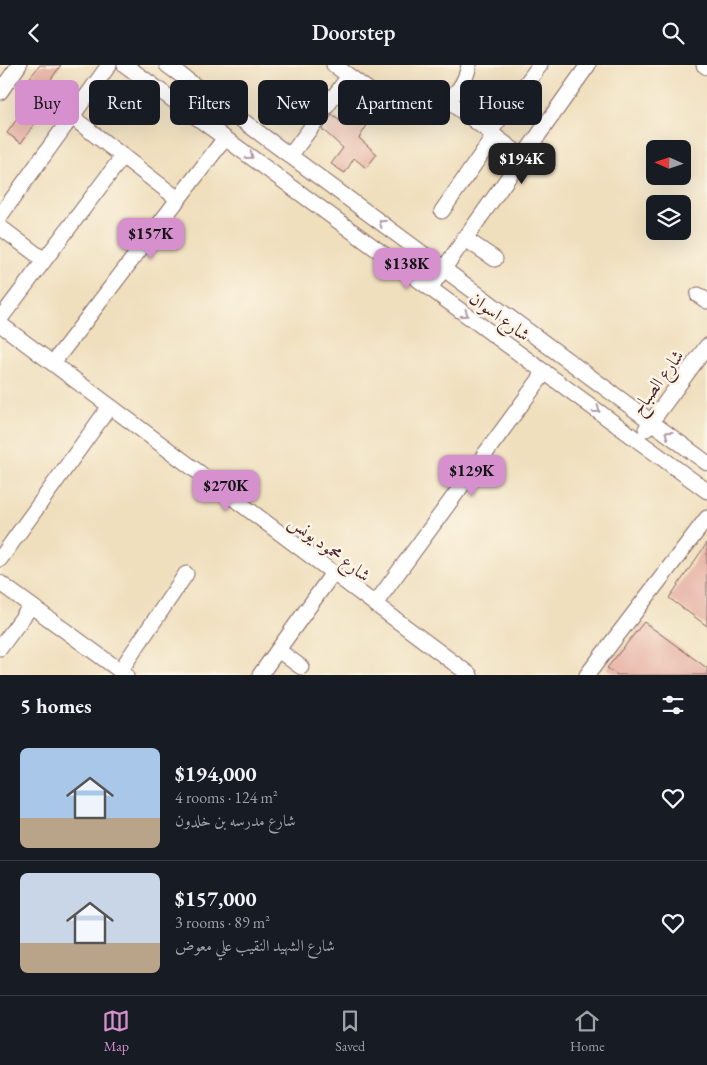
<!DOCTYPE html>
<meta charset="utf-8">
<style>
:root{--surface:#171b24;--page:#242831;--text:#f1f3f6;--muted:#9ea1a6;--line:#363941;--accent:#d690ce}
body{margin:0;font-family:"EB Garamond",Amiri,serif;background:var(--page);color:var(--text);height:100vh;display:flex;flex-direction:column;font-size:19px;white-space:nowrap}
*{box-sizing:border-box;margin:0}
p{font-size:16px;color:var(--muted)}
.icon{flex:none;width:28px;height:28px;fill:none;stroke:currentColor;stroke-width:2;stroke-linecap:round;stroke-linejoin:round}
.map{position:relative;height:610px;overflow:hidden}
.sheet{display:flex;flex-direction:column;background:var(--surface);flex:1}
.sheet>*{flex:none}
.hud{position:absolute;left:15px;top:15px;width:678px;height:45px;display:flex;gap:10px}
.needle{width:32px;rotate:273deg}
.fabs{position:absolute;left:646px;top:75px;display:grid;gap:10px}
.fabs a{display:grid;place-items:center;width:45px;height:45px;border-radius:8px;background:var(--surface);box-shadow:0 5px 20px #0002;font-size:25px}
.price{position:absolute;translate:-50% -42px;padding:0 11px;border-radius:10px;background:var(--accent);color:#111;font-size:16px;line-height:32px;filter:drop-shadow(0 1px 2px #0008)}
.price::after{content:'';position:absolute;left:50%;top:30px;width:15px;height:11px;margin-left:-8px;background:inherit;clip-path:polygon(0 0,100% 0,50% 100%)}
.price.on{background:#222;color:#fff}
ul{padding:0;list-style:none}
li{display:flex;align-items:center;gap:15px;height:125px;padding:0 20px}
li+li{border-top:1px solid var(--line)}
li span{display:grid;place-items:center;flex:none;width:140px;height:100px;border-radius:8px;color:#555}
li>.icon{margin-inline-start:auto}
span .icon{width:60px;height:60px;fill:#fffc;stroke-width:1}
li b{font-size:21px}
h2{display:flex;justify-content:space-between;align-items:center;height:60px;padding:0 20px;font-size:21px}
.pill{padding:0 18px;border-radius:8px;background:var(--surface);box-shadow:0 5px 20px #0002;font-size:18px;line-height:45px}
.pill.on{background:var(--accent);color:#111}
header{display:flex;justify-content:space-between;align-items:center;height:65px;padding:0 20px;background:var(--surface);font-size:22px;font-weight:600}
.tabs{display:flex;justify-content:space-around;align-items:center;height:70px;border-top:1px solid var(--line);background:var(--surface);font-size:14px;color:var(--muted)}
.tabs a{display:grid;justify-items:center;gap:2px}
.tabs .on{color:var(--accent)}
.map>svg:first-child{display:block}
.building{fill:#e5aea1}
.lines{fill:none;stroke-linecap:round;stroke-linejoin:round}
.minor-casing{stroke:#84625e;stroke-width:17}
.minor{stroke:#fff;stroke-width:15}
.oneway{stroke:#ae9aa0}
.labels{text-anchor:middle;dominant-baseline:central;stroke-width:5;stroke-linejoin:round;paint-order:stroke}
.street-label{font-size:18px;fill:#4a1f2b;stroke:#fcf5e5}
</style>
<header><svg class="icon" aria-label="back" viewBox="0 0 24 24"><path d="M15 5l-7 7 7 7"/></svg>Doorstep<svg class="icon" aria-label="search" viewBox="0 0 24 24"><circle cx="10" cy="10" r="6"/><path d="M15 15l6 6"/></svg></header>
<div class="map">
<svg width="707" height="610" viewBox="0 0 707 610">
<rect width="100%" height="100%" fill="#fcf5e5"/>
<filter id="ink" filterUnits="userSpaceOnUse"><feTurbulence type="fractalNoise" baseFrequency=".02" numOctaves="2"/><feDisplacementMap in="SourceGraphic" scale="10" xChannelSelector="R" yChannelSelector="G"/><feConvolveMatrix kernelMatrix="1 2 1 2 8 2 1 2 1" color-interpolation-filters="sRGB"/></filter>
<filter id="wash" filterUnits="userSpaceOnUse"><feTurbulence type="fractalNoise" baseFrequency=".0096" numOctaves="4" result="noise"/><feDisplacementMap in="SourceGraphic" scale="20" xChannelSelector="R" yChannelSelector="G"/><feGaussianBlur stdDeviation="1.12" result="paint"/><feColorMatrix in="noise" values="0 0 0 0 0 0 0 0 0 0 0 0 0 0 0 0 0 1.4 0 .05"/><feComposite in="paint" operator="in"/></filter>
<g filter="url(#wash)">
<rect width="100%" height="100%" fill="#efdfbd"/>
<g id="blocks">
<path class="building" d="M40 0H61L47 20 53 24 40 43 44 45 21 78 7 68 30 36 18 27Z
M357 40 373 51 359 73 377 89 366 103 354 93 345 108 331 99 343 83 322 64 332 50 344 59Z
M707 478V561L669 533Z
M644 557 707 603V610H617L607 603Z"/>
</g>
</g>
<g filter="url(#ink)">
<use href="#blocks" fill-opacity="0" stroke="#84625e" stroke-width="1"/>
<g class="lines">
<g class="minor-casing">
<path id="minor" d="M125 0 707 426
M167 0 707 398
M334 0 389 40C422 55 462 38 469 0
M704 0 707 2
M0 27 19 0
M447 35 523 92
M72 52 178 134
M490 67 540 0
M290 91 349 11
M442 146 494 71
M0 151 109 0
M0 162 44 195
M464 173 495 194
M430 223 588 0
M698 230 707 236
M0 254 123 91
M0 259 470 610
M53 298 225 73
M646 364 707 281
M0 494 110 341
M0 518 126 610
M375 539 545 307
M0 583 31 541
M278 585 301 602
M120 606 186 509
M260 610 333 508
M587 610 707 453"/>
</g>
<use href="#minor" class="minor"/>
</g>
<defs><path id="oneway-chevron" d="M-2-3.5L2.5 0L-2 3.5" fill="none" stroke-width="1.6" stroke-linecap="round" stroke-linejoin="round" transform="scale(1.25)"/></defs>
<g class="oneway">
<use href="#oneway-chevron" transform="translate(250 91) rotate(36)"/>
<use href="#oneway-chevron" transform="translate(382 158) rotate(-144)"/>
<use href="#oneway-chevron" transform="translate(465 249) rotate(36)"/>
<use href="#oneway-chevron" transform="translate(597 345) rotate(36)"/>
<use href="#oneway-chevron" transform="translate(668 369) rotate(-144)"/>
</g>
</g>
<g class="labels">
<g class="street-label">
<text transform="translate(500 251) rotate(36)">شارع اسوان</text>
<text transform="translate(657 317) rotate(-54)">شارع الصباح</text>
<text transform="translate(330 483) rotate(37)">شارع محمود يونس</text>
</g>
</g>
</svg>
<div class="fabs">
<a><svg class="needle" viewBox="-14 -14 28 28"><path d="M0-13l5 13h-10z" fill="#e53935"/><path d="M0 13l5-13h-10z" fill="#9ea1a6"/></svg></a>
<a><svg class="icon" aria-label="layers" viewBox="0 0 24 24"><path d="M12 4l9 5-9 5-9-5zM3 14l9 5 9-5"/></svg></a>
</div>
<b class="price on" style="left:522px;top:120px">$194K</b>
<b class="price" style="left:151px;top:195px">$157K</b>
<b class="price" style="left:407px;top:225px">$138K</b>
<b class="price" style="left:472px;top:432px">$129K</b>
<b class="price" style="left:226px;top:447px">$270K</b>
<div class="hud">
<a class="pill on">Buy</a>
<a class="pill">Rent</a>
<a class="pill">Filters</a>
<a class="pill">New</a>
<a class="pill">Apartment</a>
<a class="pill">House</a>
</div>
</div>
<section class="sheet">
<h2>5 homes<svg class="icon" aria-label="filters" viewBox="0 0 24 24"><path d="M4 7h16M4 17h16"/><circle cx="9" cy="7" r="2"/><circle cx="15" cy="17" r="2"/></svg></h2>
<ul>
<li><span style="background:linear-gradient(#a9c7e8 70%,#b9a48a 0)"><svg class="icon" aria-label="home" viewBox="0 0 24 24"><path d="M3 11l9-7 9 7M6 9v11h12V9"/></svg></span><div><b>$194,000</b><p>4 rooms · 124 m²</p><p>شارع مدرسه بن خلدون</p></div><svg class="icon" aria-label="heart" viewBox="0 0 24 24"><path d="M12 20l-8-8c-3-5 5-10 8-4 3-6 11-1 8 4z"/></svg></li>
<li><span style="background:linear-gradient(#c9d6e8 70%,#b9a48a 0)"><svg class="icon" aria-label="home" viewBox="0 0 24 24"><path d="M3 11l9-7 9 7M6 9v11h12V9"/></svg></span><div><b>$157,000</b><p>3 rooms · 89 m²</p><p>شارع الشهيد النقيب علي معوض</p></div><svg class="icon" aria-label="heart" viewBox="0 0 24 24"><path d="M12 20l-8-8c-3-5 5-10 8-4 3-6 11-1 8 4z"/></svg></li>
</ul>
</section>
<nav class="tabs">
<a class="on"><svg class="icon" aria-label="map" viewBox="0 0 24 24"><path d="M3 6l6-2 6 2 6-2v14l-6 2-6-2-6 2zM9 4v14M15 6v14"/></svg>Map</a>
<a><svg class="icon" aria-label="saved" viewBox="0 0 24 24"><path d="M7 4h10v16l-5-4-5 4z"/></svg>Saved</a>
<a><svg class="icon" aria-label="home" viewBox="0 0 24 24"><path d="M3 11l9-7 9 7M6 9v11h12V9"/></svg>Home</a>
</nav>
